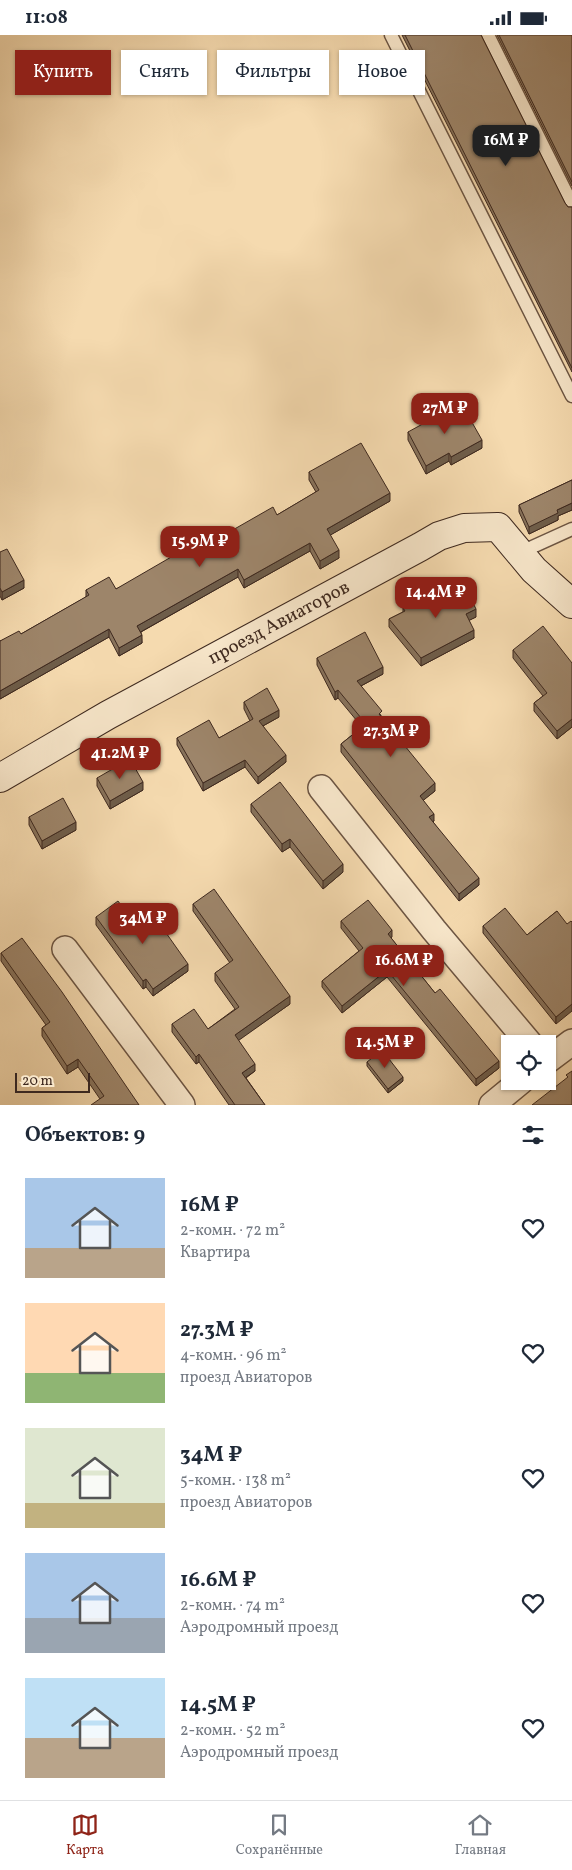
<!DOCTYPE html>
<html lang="ru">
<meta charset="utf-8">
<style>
:root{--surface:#fff;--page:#f2f2f3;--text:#1f2937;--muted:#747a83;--line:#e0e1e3;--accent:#8f2418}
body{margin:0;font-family:Vollkorn,serif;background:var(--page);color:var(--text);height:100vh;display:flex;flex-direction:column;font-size:19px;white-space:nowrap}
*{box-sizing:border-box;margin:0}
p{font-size:16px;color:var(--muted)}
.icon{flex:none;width:28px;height:28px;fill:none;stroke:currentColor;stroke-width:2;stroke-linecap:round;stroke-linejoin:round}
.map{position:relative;height:1070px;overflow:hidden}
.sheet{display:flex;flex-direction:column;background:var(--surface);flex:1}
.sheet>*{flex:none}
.hud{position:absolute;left:15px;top:15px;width:542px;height:45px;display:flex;gap:10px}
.buttons{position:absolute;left:501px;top:1000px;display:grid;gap:10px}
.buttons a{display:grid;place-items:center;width:55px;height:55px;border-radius:0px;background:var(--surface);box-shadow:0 1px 4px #0004;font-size:25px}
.scale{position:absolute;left:15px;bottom:12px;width:75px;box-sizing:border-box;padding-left:5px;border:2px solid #3e291f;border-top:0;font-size:14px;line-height:18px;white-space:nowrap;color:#3e291f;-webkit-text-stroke:4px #f8e7cb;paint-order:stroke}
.price{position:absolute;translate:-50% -42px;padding:0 11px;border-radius:10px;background:var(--accent);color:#fff;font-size:16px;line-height:32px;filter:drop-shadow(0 1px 2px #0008)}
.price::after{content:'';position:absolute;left:50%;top:30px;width:15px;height:11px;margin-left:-8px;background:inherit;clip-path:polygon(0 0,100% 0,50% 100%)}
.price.selected{background:#222;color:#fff}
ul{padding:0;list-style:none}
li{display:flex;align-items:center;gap:15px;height:125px;padding:0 25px}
li span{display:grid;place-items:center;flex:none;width:140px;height:100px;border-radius:0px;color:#555}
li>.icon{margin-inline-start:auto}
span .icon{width:60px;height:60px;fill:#fffc;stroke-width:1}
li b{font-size:21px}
h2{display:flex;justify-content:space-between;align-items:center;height:60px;padding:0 25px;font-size:21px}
.chip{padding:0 18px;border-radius:0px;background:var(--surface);box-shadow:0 1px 4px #0004;font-size:18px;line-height:45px}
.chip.selected{background:var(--accent);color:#fff}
.status{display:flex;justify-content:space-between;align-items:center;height:35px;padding:0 25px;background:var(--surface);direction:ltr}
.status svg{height:14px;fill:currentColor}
.menu{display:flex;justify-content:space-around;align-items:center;height:70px;border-top:1px solid var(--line);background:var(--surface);font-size:14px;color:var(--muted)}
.menu a{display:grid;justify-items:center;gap:2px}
.menu .selected{color:var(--accent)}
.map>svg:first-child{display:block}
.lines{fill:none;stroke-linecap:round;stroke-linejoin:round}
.lane-casing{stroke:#6c5543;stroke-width:15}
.street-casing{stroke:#6c5543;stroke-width:28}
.secondary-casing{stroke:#3e291f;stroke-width:30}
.lane{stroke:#f8e7cb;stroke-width:12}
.street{stroke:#f8e7cb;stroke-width:25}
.secondary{stroke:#f8e7cb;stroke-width:28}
.wall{fill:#87725b;stroke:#3e291f}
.shaded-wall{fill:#6e5d4a;stroke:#3e291f}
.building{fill:#9d856a;stroke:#3e291f}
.labels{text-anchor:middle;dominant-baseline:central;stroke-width:4;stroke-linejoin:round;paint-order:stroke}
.street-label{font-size:19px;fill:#3e291f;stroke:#f8e7cb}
</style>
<div class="status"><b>11:08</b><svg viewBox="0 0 49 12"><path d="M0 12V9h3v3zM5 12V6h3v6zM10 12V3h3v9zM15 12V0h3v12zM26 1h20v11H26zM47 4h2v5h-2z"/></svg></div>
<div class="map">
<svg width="572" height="1070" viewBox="0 0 572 1070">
<rect width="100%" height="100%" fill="#f5daaf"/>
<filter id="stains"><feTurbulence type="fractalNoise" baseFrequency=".004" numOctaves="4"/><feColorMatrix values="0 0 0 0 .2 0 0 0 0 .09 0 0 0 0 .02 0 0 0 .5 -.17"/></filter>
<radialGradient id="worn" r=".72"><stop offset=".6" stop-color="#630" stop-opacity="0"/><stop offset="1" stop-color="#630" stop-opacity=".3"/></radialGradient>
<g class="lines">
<g class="lane-casing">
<path id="lane" d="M391 0 572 361
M488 0 572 169
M519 518 572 494"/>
</g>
<g class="street-casing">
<path id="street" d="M321 753 434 895 530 1009
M65 914 182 1070
M548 1025 572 1007
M492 1070 521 1046"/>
</g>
<g class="secondary-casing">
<path id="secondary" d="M0 743 108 680 420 512 439 501 464 493 498 492 534 535 572 569"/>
</g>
<use href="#lane" class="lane"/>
<use href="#street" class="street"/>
<use href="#secondary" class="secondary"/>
</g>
<path class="wall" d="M402 0H481L565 168 568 172H572V337Z
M497 0H572V151Z
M408 397 482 413 451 430 449 426 426 439 408 405Z
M309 437 390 466 330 500 339 523 320 534 310 516 244 553 238 542 141 597 142 608 119 621 109 602 0 664V606L21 599 86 562V555L116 554 277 480 316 457 309 445Z
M572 445V475L558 481V485L529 499 519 477V470Z
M0 517 24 553 2 565 0 561Z
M451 551 476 582 469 585 474 603 421 631 389 592V584L403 577V573Z
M513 615 572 628V692L557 704 534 676V668L543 661 513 623Z
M317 623 383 639 361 651 382 682 435 756 423 765 434 786 433 787 479 850 459 866 341 717V709L362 692 338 663 335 665 317 630Z
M244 667 279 682 263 691 286 727 258 749 245 732 203 756 177 710V703H219L250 686 244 674Z
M97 743 143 755 110 774 97 751Z
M251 769 343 837 323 854 290 812 282 817 251 777Z
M29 782 76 795 42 814 29 790Z
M193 869 290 969 238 1005 255 1036 246 1043 265 1070H229L199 1027 196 1029 172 997V989L208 994 235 974 215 946V938L230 928 193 876Z
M557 876 556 989 483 898V891L527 900Z
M96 882 135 890 188 936 153 961 146 952 143 954 96 890Z
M341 886 392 902 391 903 435 958 499 1033 476 1051 387 942 342 978 322 952V946L359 916 341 893Z
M1 918 139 1070 100 1064 78 1032 67 1039 42 1001V993L46 990 1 926Z
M367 1027 403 1046 388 1058 367 1031Z"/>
<path class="shaded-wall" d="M482 405V413L451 430V422Z
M449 418V426L426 439V431Z
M390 458V466L327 502V494Z
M572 468V475L558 481V485L529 499V492L557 475Z
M310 508V516L244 553V545Z
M339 515V523L320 534V526Z
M238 534V542L137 599V591Z
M24 545V553L2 565V557Z
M476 574V582L466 587V579Z
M109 594V602L0 664V656Z
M474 595V603L421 631V623Z
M142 600V608L119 621V613Z
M383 632V639L357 653V646Z
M338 655V663L335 665V657Z
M279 675V682L259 693V686Z
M572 684V692L557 704V696Z
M286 720V727L258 749V742Z
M245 725V732L203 756V748Z
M143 747V755L110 774V766Z
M435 748V756L420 768V761Z
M434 779V786L429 790V782Z
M76 787V795L42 814V806Z
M290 804V812L282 817V809Z
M343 829V837L323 854V846Z
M479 843V850L459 866V859Z
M392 895V902L388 905V899Z
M188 929V936L153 961V954Z
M387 935V942L342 978V971Z
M146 944V952L143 954V946Z
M290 961V969L235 1008V1000Z
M572 969V976L556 989V982Z
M199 1019V1027L196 1029V1022Z
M78 1024V1032L67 1039V1031Z
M499 1026V1033L476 1051V1044Z
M255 1029V1036L242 1045V1038Z
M403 1042V1046L388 1058V1054Z"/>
<path class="building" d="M405 0H481L565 168 568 172H572V333Z
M499 0H572V147Z
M461 368 482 405 451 422 449 418 426 431 408 397Z
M361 408 390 458 327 494 339 515 320 526 310 508 244 545 238 534 137 591 142 600 119 613 109 594 0 656V606L19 596 21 599 89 560 86 555 109 542 116 554 185 514 189 520 273 472 277 480 319 455 309 437Z
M572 445V468L557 475 558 478 529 492 519 470Z
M7 514 24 545 2 557 0 553V517Z
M462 546 476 574 466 579 474 595 421 623 389 584 405 576 403 573 450 549 451 551Z
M543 591 572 628V684L557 696 534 668 547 658 513 615Z
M365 597 383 632 357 646 382 676 379 679 435 748 420 761 434 779 429 782 479 843 459 859 341 709 366 689 338 655 335 657 317 623Z
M267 653 279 675 259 686 286 720 258 742 245 725 203 748 177 703 209 685 219 703 253 684 244 667Z
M130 724 143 747 110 766 97 743Z
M280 747 343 829 323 846 290 804 282 809 251 769Z
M63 763 76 787 42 806 29 782Z
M214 854 290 961 235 1000 255 1029 242 1038 265 1070H235L199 1019 196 1022 172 989 194 974 208 994 239 972 215 938 233 925 193 869Z
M368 865 392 895 388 899 435 958 440 954 499 1026 476 1044 387 935 342 971 322 946 363 913 341 886Z
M118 866 135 890 152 878 188 929 153 954 146 944 143 946 96 882Z
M505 873 527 900 557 876 567 889 571 886 572 887V969L556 982 483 891Z
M22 903 62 957 139 1070H91L104 1061 78 1024 67 1031 42 993 50 987 1 918Z
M382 1015 403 1042 388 1054 367 1027Z
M572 1036V1070H532L568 1042 566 1040Z"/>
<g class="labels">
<g class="street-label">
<text transform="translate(279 588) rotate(-28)">проезд Авиаторов</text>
</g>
</g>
<rect width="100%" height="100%" filter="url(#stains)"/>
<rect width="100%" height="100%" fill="url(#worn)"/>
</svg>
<div class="buttons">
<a><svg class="icon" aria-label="locate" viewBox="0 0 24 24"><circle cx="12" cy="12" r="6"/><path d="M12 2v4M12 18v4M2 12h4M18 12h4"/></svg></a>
</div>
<div class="scale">20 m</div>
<b class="price selected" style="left:506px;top:132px">16M ₽</b>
<b class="price" style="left:445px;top:400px">27M ₽</b>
<b class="price" style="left:200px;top:533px">15.9M ₽</b>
<b class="price" style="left:436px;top:584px">14.4M ₽</b>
<b class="price" style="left:391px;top:723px">27.3M ₽</b>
<b class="price" style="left:120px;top:745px">41.2M ₽</b>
<b class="price" style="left:143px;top:910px">34M ₽</b>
<b class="price" style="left:404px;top:952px">16.6M ₽</b>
<b class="price" style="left:385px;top:1034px">14.5M ₽</b>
<div class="hud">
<a class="chip selected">Купить</a>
<a class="chip">Снять</a>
<a class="chip">Фильтры</a>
<a class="chip">Новое</a>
</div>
</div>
<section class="sheet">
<h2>Объектов: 9<svg class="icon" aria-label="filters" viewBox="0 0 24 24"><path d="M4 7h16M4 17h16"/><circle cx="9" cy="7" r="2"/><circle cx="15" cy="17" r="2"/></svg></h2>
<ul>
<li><span style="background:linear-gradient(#a9c7e8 70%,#b9a48a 0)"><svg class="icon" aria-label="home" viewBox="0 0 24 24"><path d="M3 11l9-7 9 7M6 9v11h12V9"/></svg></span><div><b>16M ₽</b><p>2-комн. · 72 m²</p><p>Квартира</p></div><svg class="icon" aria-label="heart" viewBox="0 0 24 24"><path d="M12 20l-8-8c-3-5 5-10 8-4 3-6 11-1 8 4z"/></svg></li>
<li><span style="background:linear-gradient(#ffd9b3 70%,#8fb573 0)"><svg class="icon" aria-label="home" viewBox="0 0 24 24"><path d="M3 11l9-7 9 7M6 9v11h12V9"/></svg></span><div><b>27.3M ₽</b><p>4-комн. · 96 m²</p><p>проезд Авиаторов</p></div><svg class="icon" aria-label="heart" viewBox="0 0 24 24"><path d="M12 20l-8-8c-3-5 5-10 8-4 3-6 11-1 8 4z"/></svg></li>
<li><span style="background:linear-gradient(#dfe7d0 75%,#c2b280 0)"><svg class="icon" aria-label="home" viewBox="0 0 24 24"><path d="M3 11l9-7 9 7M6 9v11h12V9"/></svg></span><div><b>34M ₽</b><p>5-комн. · 138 m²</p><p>проезд Авиаторов</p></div><svg class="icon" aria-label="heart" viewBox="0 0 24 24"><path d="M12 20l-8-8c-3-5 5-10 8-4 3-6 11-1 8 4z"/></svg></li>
<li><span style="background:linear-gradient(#a9c7e8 65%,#9aa5b1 0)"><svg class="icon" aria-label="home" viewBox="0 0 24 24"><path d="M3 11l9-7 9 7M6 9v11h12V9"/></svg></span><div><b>16.6M ₽</b><p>2-комн. · 74 m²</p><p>Аэродромный проезд</p></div><svg class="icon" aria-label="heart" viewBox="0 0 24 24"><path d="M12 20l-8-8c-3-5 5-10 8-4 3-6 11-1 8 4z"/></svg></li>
<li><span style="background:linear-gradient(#bfe0f5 60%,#b9a48a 0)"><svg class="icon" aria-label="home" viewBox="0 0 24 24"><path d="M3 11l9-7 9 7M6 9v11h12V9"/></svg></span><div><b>14.5M ₽</b><p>2-комн. · 52 m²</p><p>Аэродромный проезд</p></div><svg class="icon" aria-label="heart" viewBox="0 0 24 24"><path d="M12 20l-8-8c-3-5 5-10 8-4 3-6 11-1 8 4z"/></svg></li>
</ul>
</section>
<nav class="menu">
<a class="selected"><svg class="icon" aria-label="map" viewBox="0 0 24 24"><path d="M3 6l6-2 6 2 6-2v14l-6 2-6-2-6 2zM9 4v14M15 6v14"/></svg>Карта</a>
<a><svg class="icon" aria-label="saved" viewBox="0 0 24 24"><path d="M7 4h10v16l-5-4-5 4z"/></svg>Сохранённые</a>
<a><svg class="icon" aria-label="home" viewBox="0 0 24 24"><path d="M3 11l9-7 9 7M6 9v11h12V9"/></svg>Главная</a>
</nav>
